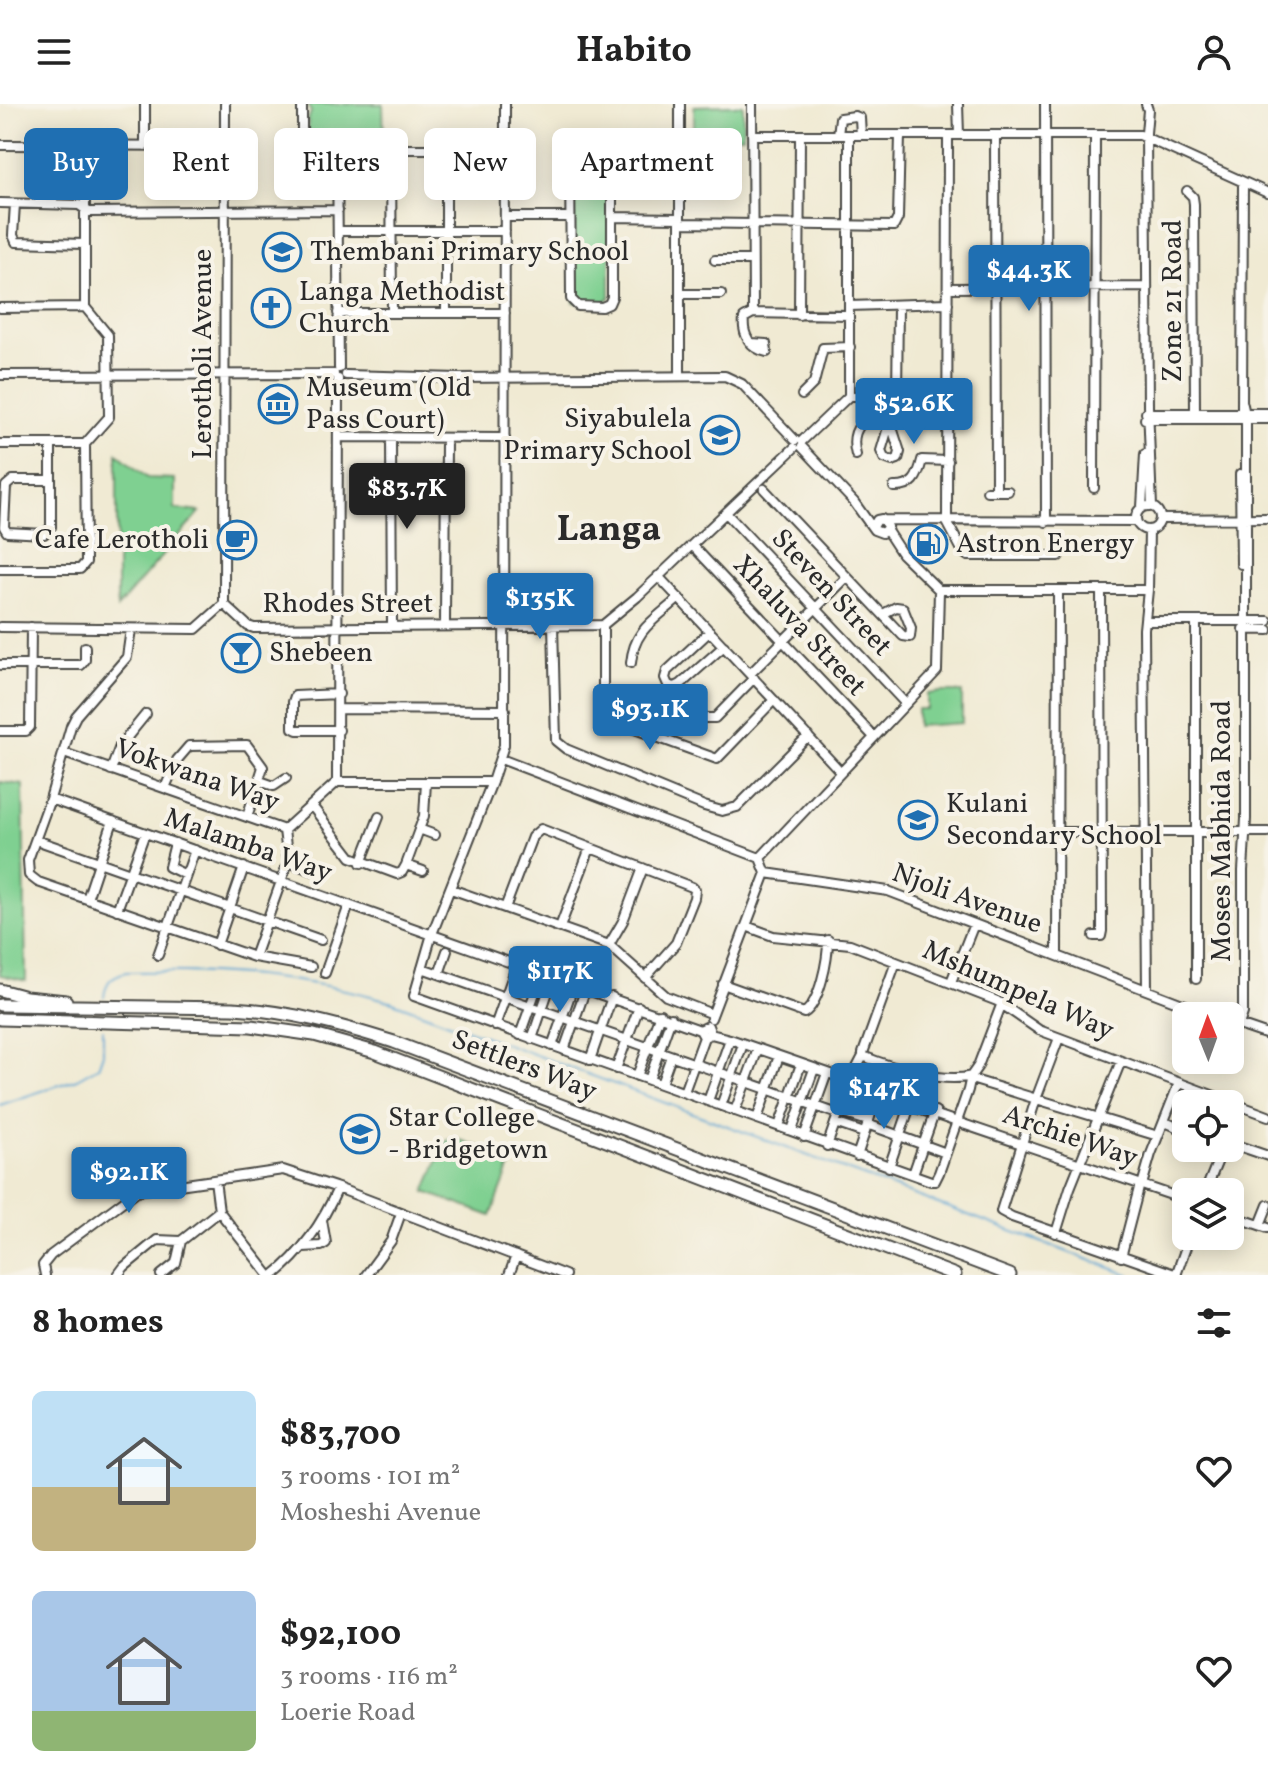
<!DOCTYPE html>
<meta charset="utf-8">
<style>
:root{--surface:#fff;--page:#f2f2f2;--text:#222;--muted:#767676;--accent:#1f6fb2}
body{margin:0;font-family:Vollkorn,serif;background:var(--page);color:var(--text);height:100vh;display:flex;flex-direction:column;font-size:30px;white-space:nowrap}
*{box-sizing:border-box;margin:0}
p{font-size:26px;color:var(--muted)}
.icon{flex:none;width:44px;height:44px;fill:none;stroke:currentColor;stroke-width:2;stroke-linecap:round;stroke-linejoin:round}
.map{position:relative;height:1171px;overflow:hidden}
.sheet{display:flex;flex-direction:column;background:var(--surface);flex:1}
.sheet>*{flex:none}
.top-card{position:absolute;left:24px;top:24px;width:800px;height:72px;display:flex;gap:16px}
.needle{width:52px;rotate:359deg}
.buttons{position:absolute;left:1172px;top:898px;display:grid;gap:16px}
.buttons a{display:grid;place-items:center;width:72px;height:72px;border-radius:12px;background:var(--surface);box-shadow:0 4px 20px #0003;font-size:40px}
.price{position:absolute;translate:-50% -68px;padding:0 18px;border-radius:8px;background:var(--accent);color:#fff;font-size:26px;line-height:52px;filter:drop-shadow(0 2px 4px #0008)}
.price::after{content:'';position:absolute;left:50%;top:48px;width:24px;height:18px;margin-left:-12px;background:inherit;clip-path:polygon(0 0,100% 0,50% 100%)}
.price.selected{background:#222;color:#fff}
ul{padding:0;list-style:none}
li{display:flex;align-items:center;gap:24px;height:200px;padding:0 32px}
li span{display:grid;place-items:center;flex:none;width:224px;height:160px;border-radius:12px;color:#555}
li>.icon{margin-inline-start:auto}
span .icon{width:96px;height:96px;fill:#fffc;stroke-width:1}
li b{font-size:34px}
h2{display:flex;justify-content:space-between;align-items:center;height:96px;padding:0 32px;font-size:34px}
.tag{padding:0 28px;border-radius:12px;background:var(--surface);box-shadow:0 4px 20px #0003;font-size:28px;line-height:72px}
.tag.selected{background:var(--accent);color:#fff}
header{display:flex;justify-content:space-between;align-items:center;height:104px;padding:0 32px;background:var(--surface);font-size:36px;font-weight:700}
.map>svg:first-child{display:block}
.green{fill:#7fd091;stroke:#557e5e;stroke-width:2}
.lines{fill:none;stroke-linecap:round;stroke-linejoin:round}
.stream{stroke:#5ba5d3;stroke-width:2}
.minor-casing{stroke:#494844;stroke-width:12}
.highway-casing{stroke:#494844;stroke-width:15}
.minor{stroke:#fff;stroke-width:8}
.highway{stroke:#fff;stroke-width:11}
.labels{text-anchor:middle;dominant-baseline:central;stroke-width:8;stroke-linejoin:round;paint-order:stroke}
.poi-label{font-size:28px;fill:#2b2b2b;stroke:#f7f3e8;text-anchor:start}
.street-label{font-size:28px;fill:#2b2b2b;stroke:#f7f3e8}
.district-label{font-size:36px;font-weight:bold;fill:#2b2b2b;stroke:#f7f3e8}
</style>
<header><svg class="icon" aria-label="menu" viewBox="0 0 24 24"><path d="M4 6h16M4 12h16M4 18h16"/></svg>Habito<svg class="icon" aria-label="person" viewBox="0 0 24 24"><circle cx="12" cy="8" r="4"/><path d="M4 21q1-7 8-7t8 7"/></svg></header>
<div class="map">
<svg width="1268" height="1171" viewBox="0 0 1268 1171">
<rect width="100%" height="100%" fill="#f7f3e8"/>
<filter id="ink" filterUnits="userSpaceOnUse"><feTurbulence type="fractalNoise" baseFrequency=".0125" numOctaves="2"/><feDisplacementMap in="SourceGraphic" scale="16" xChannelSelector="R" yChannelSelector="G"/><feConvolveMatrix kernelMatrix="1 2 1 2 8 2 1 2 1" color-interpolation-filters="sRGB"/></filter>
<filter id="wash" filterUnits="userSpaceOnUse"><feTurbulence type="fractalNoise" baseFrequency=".006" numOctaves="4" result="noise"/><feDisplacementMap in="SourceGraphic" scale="32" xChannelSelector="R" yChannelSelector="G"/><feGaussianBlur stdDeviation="1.8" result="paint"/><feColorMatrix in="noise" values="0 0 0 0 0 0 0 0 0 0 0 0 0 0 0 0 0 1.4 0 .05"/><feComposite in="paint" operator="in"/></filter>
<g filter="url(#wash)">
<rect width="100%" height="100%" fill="#f0ead3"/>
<path class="green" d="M308 0H383L384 39H343L344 36 339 34 330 39H312L308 35V16L311 8Z
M743 1V32H694V2Z
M603 43 610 49V193L603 200 574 198 573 51 576 45Z
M117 349 147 374 175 375V405L200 408 117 504Z
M941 588H962V619L917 622V605H927V590Z
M0 678 23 681 26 877 0 871Z
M455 1034 508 1054 511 1060 491 1112 425 1088 446 1037Z"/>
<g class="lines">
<path class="stream" d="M104 893C106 877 111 872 126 868 218 866 302 872 390 897L1130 1171
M0 1001 77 975 98 963 103 949V925"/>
</g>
</g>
<g filter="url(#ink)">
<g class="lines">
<g class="minor-casing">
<path id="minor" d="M145 0V42
M302 0V38L309 45H505
M505 0 504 641 492 678 432 830 414 892 931 1077H935L939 1069 968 986 971 972
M680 0V271
M752 0 753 209
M958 0 959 31
M1045 0 1046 418
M1146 0 1148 6 1146 29 1148 302 1152 403
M752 31H1140L1268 89
M838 31 840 14 855 12 860 14 861 31
M948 31 947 418 963 448 968 452H1059
M995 31 996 387
M0 41 225 42
M580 41H605L612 49V193L609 200 602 203 578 202 571 195 570 51 573 44Z
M337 45 339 264
M391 45 392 209
M1187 87 1193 93 1194 100 1195 309
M0 99 79 101 89 108 338 106
M15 100 13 131 16 138 84 140
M505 113H570
M612 113 679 114
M680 119 894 122 898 114 900 31
M338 127H505
M715 156H752
M948 184 1147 183
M680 190H721
M849 202 948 199
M0 204 85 203
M338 209H505
M446 209V45
M753 209 849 211
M799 211 800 31
M752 239 766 240 767 248C750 245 742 230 744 214L753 209
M0 271 334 270
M346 271 459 274 725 272 742 280 795 336
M802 291 814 279 823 244 850 243
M849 292H947
M897 293 898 201
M1242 305 1243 78
M1146 309H1268
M1145 315H1268
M890 317 900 348 898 355 892 357 884 354 881 347 890 317V293
M338 333 505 334
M391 333 392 521
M802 337 849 292V31
M0 340H85
M802 343 854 398 874 426 882 429 888 423 882 415 877 416 873 423
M856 351C849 325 864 309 890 310
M1240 370 1241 460
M51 376H13L6 382 4 423 7 428 44 430 51 423V340
M894 383C913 384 918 373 922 356L948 357
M1094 384 1095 31
M764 385 903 532 910 533 911 524 903 504 896 503 883 510
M987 387H1008
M1136 414a12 12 0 1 1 24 0a12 12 0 1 1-24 0Z
M1142 403 1145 350
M726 409 905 599
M1160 415 1268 414
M884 416 1136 417
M887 427 902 450 939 486H1148
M692 441 874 633
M0 465H80L86 458 85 340 109 313 108 231 85 203V42
M658 472 841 668
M224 500 248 522 254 524 603 521 637 493 794 344
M224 500 225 0
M1145 517H1268
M1196 517V875
M445 521 446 334
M553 521 556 637 566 645 704 702 722 707 737 703 808 632
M603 521V608L604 613 610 616 717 655 774 596
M0 523 196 525 224 500
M131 525 127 553 76 612 71 622 50 695 28 756 29 771 38 778 254 853 288 758
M1243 525 1268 526
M710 527 667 567 665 574 668 581 675 583 681 580 724 542
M631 559C634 525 655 516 679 494
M0 561H81L85 556V543
M750 570 847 473
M339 590 295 592 293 598V624L297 626H339
M339 605 505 606
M694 614H715L754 574
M0 627H26L30 623 31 523
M64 649 284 726 337 678H492
M501 655 760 754 766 769
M111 666 120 642 146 610
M260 677 274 682 286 674
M337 678 338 275
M165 684 177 656 189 642 247 641 263 663 247 713
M50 695 700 926
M312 702 351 753 397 770 402 768 406 761 424 712 426 678
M419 725 435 731
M284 726 288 758 314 767
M1057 728H1268
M36 736 321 836
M175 739 169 763 186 771
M760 754 937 567 939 486
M361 759 379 713
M406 761 423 767
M766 769 888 787 1214 912
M451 785 609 841 666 892 712 910
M87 795 113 717
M505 804 532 733 541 725 692 783 695 786 694 794 676 839 645 874
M117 806 145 729
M746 822 773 832 850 840 997 897 1039 926 1268 1012
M560 823 590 744
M1094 832H1101L1102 827 1101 486
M217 841 244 763
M609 841 623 817 643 764
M158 851 195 746
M1057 851 1058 486
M254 853 311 863
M896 858 863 949V952C890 963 943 980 971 972L978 962 1002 899
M422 864 838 1010
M325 869 349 801
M439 870 447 847
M951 878 974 820
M723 880 804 909C820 899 828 855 828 836
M1147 886 1144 525 1148 486 1149 426
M711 914 766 769
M1230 918 1268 931
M1239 921 1243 909V767L1246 715V315L1243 301
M495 922 517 860
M711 930 708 922 700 926 704 933 711 930 730 935 831 970 910 1002 1186 1096
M520 931 542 869
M1059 934 1036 995 1001 1107 1012 1113 1177 1171
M532 935 553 873
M552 942 574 880
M564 946 586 884
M590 956 612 893
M616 965 639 903
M637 972 660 910
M971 975 1158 1032
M649 976 671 914
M661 980 671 952
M684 988 704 933
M708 997 730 935
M843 998 871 1008
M721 1002 743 940
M735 1007 758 945
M839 1008 868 1017
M757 1015 779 952
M1165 1018 1186 1027
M835 1019 864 1029
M867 1020 946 1049
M779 1022 801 960
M792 1026 814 965
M1230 1026 1239 1001
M804 1033 827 969
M1230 1039 1268 1052
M827 1042 850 977 863 952
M857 1052 878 989
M889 1063 910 1002
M913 1070 935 1007
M215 1076 219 1107 269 1171
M1142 1081 1151 1050 1179 979
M1205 1088 1223 1044
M1230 1111 1268 1124
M1260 1121 1268 1101
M1056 1129 1070 1084 1121 957
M303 1143 321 1142 326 1139 322 1116
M1121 1153 1140 1080
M45 1171 43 1161 51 1151 137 1087 283 1066 335 1083 565 1171
M118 1171 124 1163 157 1136 181 1137
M161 1171 176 1159 181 1137 219 1107
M274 1171C303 1148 323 1118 338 1084
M366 1171 391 1137 401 1109
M509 1171 516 1152
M1176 1171 1190 1132"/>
</g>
<g class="highway-casing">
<path id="highway" d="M0 886 26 893 66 897
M0 901 233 904C289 907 340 921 394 938L1010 1171
M0 915 251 922 314 931 375 948 955 1171"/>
</g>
<use href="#minor" class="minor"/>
<use href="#highway" class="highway"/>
</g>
</g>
<defs>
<g id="school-ring" transform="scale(2)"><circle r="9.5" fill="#f7f3e8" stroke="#1f6fb2" stroke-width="1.5"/><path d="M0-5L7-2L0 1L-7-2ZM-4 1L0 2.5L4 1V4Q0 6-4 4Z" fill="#1f6fb2"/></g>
<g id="church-ring" transform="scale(2)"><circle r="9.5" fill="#f7f3e8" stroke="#1f6fb2" stroke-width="1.5"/><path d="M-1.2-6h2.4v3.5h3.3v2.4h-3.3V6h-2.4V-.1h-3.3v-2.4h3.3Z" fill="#1f6fb2"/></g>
<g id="museum-ring" transform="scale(2)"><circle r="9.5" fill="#f7f3e8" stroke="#1f6fb2" stroke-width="1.5"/><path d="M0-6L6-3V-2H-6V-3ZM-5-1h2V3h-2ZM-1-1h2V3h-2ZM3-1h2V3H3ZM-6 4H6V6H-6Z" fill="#1f6fb2"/></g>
<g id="cafe-ring" transform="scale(2)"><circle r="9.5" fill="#f7f3e8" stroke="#1f6fb2" stroke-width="1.5"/><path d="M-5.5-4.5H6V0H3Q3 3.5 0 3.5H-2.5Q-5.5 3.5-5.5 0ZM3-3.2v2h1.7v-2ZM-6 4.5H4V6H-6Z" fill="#1f6fb2"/></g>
<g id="fuel-ring" transform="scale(2)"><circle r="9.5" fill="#f7f3e8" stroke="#1f6fb2" stroke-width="1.5"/><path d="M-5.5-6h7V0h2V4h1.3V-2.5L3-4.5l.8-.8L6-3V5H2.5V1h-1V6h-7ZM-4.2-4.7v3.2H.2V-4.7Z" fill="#1f6fb2"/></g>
<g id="bar-ring" transform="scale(2)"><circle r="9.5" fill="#f7f3e8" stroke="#1f6fb2" stroke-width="1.5"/><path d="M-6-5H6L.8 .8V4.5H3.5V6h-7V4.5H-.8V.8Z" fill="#1f6fb2"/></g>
<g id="university-ring" transform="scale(2)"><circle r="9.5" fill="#f7f3e8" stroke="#1f6fb2" stroke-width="1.5"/><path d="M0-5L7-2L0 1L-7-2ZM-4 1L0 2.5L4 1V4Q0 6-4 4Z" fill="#1f6fb2"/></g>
</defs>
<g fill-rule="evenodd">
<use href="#school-ring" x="282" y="148"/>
<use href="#church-ring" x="271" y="204"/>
<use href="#museum-ring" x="278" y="300"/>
<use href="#school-ring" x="720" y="331"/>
<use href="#cafe-ring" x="237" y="436"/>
<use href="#fuel-ring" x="928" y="440"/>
<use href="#bar-ring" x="241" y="549"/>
<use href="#school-ring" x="918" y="716"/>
<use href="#university-ring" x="360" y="1030"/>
</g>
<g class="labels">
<g class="poi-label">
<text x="310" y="148">Thembani Primary School</text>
<text x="299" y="188">Langa Methodist<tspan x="299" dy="32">Church</tspan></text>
<text x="306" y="284">Museum (Old<tspan x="306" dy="32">Pass Court)</tspan></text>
<text x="692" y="315" text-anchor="end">Siyabulela<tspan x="692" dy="32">Primary School</tspan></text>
<text x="209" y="436" text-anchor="end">Cafe Lerotholi</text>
<text x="956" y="440">Astron Energy</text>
<text x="269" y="549">Shebeen</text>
<text x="946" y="700">Kulani<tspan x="946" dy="32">Secondary School</tspan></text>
<text x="388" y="1014">Star College<tspan x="388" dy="32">- Bridgetown</tspan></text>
</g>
<g class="street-label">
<text transform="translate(1173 197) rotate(-90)">Zone 21 Road</text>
<text transform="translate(203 250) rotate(-90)">Lerotholi Avenue</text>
<text transform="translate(831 489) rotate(47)">Steven Street</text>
<text x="348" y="500">Rhodes Street</text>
<text transform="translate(799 522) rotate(47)">Xhaluva Street</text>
<text transform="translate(197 672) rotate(19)">Vokwana Way</text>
<text transform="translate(1222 727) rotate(-90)">Moses Mabhida Road</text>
<text transform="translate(248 742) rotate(19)">Malamba Way</text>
<text transform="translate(967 795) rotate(20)">Njoli Avenue</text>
<text transform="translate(1018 887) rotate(24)">Mshumpela Way</text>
<text transform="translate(524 962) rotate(21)">Settlers Way</text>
<text transform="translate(1070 1033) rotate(19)">Archie Way</text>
</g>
<g class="district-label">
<text x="609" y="427">Langa</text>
</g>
</g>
</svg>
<div class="buttons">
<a><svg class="needle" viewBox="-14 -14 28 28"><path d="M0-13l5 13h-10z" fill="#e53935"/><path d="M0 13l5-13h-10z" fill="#767676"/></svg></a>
<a><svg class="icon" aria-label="locate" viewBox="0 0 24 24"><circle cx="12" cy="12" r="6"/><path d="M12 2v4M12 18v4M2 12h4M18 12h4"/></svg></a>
<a><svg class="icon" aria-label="layers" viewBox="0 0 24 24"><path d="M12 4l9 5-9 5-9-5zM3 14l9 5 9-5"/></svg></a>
</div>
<b class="price" style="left:1029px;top:209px">$44.3K</b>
<b class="price" style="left:914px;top:342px">$52.6K</b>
<b class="price selected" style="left:407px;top:427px">$83.7K</b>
<b class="price" style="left:540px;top:537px">$135K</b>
<b class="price" style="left:650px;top:648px">$93.1K</b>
<b class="price" style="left:560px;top:910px">$117K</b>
<b class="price" style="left:884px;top:1027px">$147K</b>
<b class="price" style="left:129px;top:1111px">$92.1K</b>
<div class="top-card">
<a class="tag selected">Buy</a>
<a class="tag">Rent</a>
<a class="tag">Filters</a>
<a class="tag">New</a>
<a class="tag">Apartment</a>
</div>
</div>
<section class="sheet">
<h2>8 homes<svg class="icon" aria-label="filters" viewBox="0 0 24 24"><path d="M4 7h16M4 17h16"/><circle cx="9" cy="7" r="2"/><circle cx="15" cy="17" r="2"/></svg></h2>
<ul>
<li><span style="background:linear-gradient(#bfe0f5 60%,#c2b280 0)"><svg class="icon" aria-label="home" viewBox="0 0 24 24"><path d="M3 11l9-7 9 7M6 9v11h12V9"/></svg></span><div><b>$83,700</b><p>3 rooms · 101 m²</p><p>Mosheshi Avenue</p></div><svg class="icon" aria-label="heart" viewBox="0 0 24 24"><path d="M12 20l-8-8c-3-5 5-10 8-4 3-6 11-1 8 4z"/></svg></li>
<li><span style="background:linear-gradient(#a9c7e8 75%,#8fb573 0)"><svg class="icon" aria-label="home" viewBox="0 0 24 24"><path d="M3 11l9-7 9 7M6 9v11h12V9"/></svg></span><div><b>$92,100</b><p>3 rooms · 116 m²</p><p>Loerie Road</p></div><svg class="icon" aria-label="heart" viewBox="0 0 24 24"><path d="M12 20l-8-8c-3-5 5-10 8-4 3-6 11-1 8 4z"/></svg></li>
</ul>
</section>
